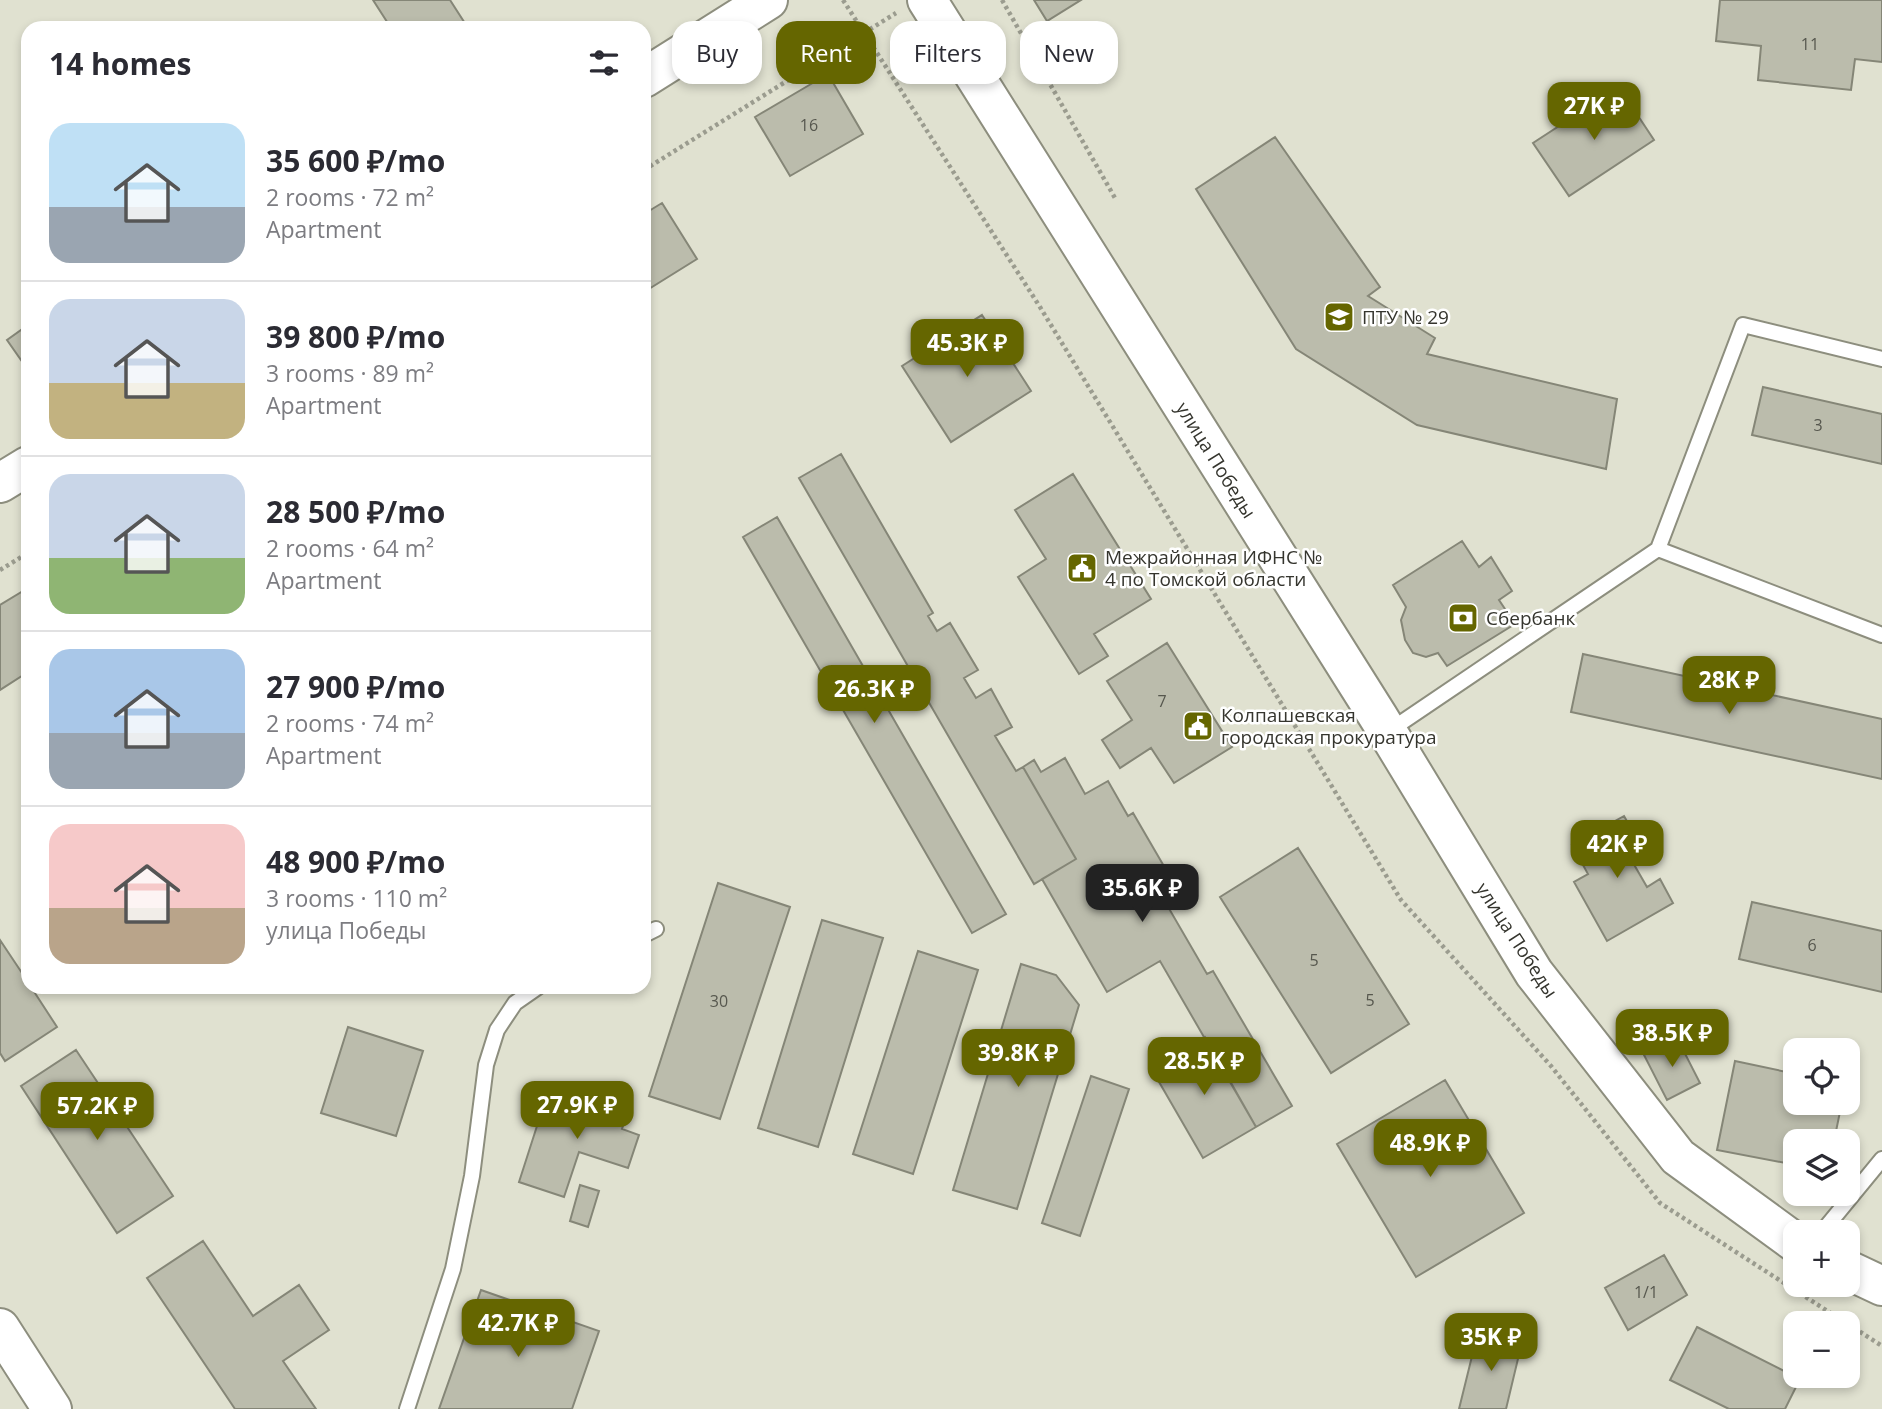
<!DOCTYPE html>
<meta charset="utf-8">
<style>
:root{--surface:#fff;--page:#f7f7f7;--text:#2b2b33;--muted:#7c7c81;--line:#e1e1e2;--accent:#656600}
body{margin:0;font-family:"Open Sans",sans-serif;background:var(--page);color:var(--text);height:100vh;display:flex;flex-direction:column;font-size:26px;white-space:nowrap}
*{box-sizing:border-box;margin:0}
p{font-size:23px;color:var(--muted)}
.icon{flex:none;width:38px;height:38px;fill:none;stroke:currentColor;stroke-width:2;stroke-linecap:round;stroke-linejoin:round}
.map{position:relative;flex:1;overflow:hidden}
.panel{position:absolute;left:21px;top:21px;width:630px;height:973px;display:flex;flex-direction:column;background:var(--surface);border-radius:21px;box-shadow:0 4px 10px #0003}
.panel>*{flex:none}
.hud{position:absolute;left:672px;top:21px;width:665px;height:63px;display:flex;gap:14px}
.controls{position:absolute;left:1783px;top:1038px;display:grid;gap:14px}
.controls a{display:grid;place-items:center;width:77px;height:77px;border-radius:14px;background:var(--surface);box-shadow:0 4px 10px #0003;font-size:35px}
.price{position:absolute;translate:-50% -60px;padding:0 16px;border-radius:14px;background:var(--accent);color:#fff;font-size:23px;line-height:46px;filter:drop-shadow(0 2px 4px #0008)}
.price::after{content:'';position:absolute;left:50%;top:42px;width:21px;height:16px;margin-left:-10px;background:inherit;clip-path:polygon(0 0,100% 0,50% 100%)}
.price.selected{background:#222;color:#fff}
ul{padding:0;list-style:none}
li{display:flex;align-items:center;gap:21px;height:175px;padding:0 28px}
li+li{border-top:2px solid var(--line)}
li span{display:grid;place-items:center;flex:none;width:196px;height:140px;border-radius:21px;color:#555}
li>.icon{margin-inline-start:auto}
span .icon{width:84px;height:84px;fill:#fffc;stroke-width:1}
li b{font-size:30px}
h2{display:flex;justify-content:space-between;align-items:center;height:84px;padding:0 28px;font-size:30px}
.tag{padding:0 24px;border-radius:21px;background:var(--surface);box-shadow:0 4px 10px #0003;font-size:24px;line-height:63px}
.tag.selected{background:var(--accent);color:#fff}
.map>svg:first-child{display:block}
.building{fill:#bbbcac;stroke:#858677;stroke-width:2}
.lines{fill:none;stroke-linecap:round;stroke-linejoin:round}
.lane-casing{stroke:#8d8e7e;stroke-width:18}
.secondary-casing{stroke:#8d8e7e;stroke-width:42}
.path{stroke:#9b9c8f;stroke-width:4.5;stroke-dasharray:3.5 3.5;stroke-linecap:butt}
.lane{stroke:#fff;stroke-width:14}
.secondary{stroke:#fff;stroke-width:38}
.labels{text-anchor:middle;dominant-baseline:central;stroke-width:5;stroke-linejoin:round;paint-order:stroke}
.number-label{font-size:16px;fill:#56574e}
.poi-label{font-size:19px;fill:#35352e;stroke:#fff;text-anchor:start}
.street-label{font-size:19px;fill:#35352e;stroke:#fff}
</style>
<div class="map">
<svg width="1882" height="1409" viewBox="0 0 1882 1409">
<rect width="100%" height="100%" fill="#e0e1d0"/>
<path class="building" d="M373 0H450L468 28H391Z
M1034 0H1081L1047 21Z
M1720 0H1882V62L1855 59 1851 90 1758 80 1761 46 1716 41Z
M828 74 863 134 790 176 755 117Z
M1619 87 1654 140 1569 196 1533 143Z
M1275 137 1380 287 1368 296 1435 338 1427 354 1617 399 1606 469 1417 425 1296 349 1196 189Z
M662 203 697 259 644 292V214Z
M982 315 1031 391 951 442 902 366Z
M28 325V370L7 340Z
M1763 387 1882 414V464L1752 435Z
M841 454 933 613 928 616 937 631 950 623 978 670 964 678 976 698 991 689 1012 727 995 736 1016 771 1023 767 1076 859 1034 884 799 478Z
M1073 474 1151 599 1094 634 1108 656 1079 674 1018 577 1046 559 1015 510Z
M777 517 1006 914 972 933 743 537Z
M1462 541 1479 567 1491 557 1512 591 1499 600 1515 624 1447 666 1438 653 1426 657 1413 653 1405 640 1401 620 1406 607 1393 585Z
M28 588V672L0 690V605Z
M1167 643 1232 747 1174 783 1151 748 1120 768 1102 740 1132 720 1107 681Z
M1583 654 1882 719V779L1571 712Z
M1065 758 1085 794 1108 781 1128 816 1133 813 1179 892 1164 900 1207 974 1213 971 1292 1106 1256 1127 1160 961 1107 992 1042 879 1076 859 1023 767 1034 760 1041 772Z
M1624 816 1645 853 1632 861 1647 887 1660 879 1673 903 1607 941 1574 882 1588 874 1572 845Z
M1298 848 1409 1024 1331 1073 1220 897Z
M718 883 790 907 720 1119 649 1096Z
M1752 902 1882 931V992L1739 959Z
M822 920 883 938 818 1147 758 1128Z
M0 940 28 982V987H31L57 1027 5 1061 0 1053Z
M918 951 978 970 913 1174 853 1154Z
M1021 964 1056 975 1079 1005 1017 1209 953 1190Z
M348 1027 423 1051 396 1136 321 1113Z
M1205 1037 1256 1127 1203 1158 1151 1068Z
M1677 1038 1700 1083 1667 1100 1644 1055Z
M76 1050 173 1196 117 1233 21 1086Z
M1735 1061 1796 1074V1102H1842L1834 1141H1796V1165L1717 1150Z
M1091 1076 1129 1089 1080 1236 1042 1223Z
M1445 1080 1524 1213 1416 1277 1337 1144Z
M593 1092 630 1104 622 1129 639 1135 628 1168 579 1152 564 1197 519 1182 546 1098 587 1111Z
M580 1185 599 1191 588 1227 570 1221Z
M203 1241 253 1316 299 1285 329 1330 283 1361 316 1409H235L147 1278Z
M1664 1255 1687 1295 1628 1330 1605 1288Z
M481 1290 599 1331 572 1409H439Z
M1697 1327 1800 1379 1785 1409H1729L1670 1380Z
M1478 1332 1522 1342 1506 1409H1459Z"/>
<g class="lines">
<g class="lane-casing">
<path id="lane" d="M1658 549 1882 635
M1389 731 1658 549 1743 325 1882 359
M644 935 656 929
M1822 1232 1882 1159
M407 1409 453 1269 472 1176 486 1065 497 1030 515 1003 538 987"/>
</g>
<g class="secondary-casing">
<path id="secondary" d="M927 0 1379 718 1534 973 1678 1157 1796 1243
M644 78 768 0
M0 483 28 466
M1848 1270 1882 1286
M0 1328 52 1409"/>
</g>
<path class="path" d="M843 0 1040 307 1401 900 1551 1066 1660 1203 1846 1323
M1002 0 1115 198
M644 170 896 13
M0 570 28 553
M1848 1324 1882 1346"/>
<use href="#lane" class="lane"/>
<use href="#secondary" class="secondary"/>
</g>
<defs>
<g id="university-square" transform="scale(1.575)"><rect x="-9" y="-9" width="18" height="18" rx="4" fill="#656600" stroke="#fff"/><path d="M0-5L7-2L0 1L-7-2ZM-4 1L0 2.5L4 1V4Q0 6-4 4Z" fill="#fff"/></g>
<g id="civic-square" transform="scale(1.575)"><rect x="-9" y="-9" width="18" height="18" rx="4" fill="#656600" stroke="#fff"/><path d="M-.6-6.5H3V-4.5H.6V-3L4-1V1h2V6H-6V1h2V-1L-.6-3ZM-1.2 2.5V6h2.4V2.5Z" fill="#fff"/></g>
<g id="bank-square" transform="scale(1.575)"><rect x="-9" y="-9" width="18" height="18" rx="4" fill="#656600" stroke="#fff"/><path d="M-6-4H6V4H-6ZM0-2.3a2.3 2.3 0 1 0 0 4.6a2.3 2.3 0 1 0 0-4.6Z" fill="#fff"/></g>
</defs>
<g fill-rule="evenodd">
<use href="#university-square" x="1339" y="317"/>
<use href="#civic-square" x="1082" y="568"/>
<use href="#bank-square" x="1463" y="618"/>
<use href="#civic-square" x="1198" y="726"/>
</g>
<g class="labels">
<g class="number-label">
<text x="1810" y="44">11</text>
<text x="809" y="125">16</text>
<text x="1818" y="425">3</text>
<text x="1162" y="701">7</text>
<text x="1812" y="945">6</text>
<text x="1314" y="960">5</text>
<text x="1370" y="1000">5</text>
<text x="719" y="1001">30</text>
<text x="1646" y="1292">1/1</text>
</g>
<g class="poi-label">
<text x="1362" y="317">ПТУ № 29</text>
<text x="1105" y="557">Межрайонная ИФНС №<tspan x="1105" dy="22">4 по Томской области</tspan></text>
<text x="1486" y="618">Сбербанк</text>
<text x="1221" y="715">Колпашевская<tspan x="1221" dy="22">городская прокуратура</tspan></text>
</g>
<g class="street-label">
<text transform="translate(1216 460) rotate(58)">улица Победы</text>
<text transform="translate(1517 940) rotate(57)">улица Победы</text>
</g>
</g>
</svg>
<div class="controls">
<a><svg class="icon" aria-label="locate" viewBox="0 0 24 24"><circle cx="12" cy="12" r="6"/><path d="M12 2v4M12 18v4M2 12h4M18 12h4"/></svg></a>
<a><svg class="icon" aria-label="layers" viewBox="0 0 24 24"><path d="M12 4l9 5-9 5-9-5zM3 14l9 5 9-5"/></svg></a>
<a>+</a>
<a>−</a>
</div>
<b class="price" style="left:1594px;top:142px">27K ₽</b>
<b class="price" style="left:967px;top:379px">45.3K ₽</b>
<b class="price" style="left:1729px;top:716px">28K ₽</b>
<b class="price" style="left:874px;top:725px">26.3K ₽</b>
<b class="price" style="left:1617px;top:880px">42K ₽</b>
<b class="price selected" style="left:1142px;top:924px">35.6K ₽</b>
<b class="price" style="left:1672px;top:1069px">38.5K ₽</b>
<b class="price" style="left:1018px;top:1089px">39.8K ₽</b>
<b class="price" style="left:1204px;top:1097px">28.5K ₽</b>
<b class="price" style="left:577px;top:1141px">27.9K ₽</b>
<b class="price" style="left:97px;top:1142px">57.2K ₽</b>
<b class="price" style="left:1430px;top:1179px">48.9K ₽</b>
<b class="price" style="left:518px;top:1359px">42.7K ₽</b>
<b class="price" style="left:1491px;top:1373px">35K ₽</b>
<div class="hud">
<a class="tag">Buy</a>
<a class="tag selected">Rent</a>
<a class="tag">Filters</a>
<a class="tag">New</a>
</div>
<section class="panel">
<h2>14 homes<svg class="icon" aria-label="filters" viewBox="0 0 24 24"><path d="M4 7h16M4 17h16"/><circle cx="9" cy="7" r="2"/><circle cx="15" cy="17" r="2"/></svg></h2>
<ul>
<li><span style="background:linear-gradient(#bfe0f5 60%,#9aa5b1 0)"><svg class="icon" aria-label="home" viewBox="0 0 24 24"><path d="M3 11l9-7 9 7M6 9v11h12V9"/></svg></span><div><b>35 600 ₽/mo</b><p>2 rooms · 72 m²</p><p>Apartment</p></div></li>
<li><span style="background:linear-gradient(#c9d6e8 60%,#c2b280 0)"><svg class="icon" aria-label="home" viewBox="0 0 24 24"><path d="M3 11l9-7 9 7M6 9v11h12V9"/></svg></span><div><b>39 800 ₽/mo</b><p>3 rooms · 89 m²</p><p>Apartment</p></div></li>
<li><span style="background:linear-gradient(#c9d6e8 60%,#8fb573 0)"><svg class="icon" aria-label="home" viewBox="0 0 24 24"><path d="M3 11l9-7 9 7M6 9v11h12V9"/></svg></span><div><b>28 500 ₽/mo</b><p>2 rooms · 64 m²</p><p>Apartment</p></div></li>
<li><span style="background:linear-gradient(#a9c7e8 60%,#9aa5b1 0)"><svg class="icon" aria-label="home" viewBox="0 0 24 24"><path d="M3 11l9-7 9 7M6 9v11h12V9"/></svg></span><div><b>27 900 ₽/mo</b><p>2 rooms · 74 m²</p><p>Apartment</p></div></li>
<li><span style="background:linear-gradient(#f6c9c9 60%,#b9a48a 0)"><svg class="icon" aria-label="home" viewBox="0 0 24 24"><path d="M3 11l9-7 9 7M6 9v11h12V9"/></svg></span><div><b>48 900 ₽/mo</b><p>3 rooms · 110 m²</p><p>улица Победы</p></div></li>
</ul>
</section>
</div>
